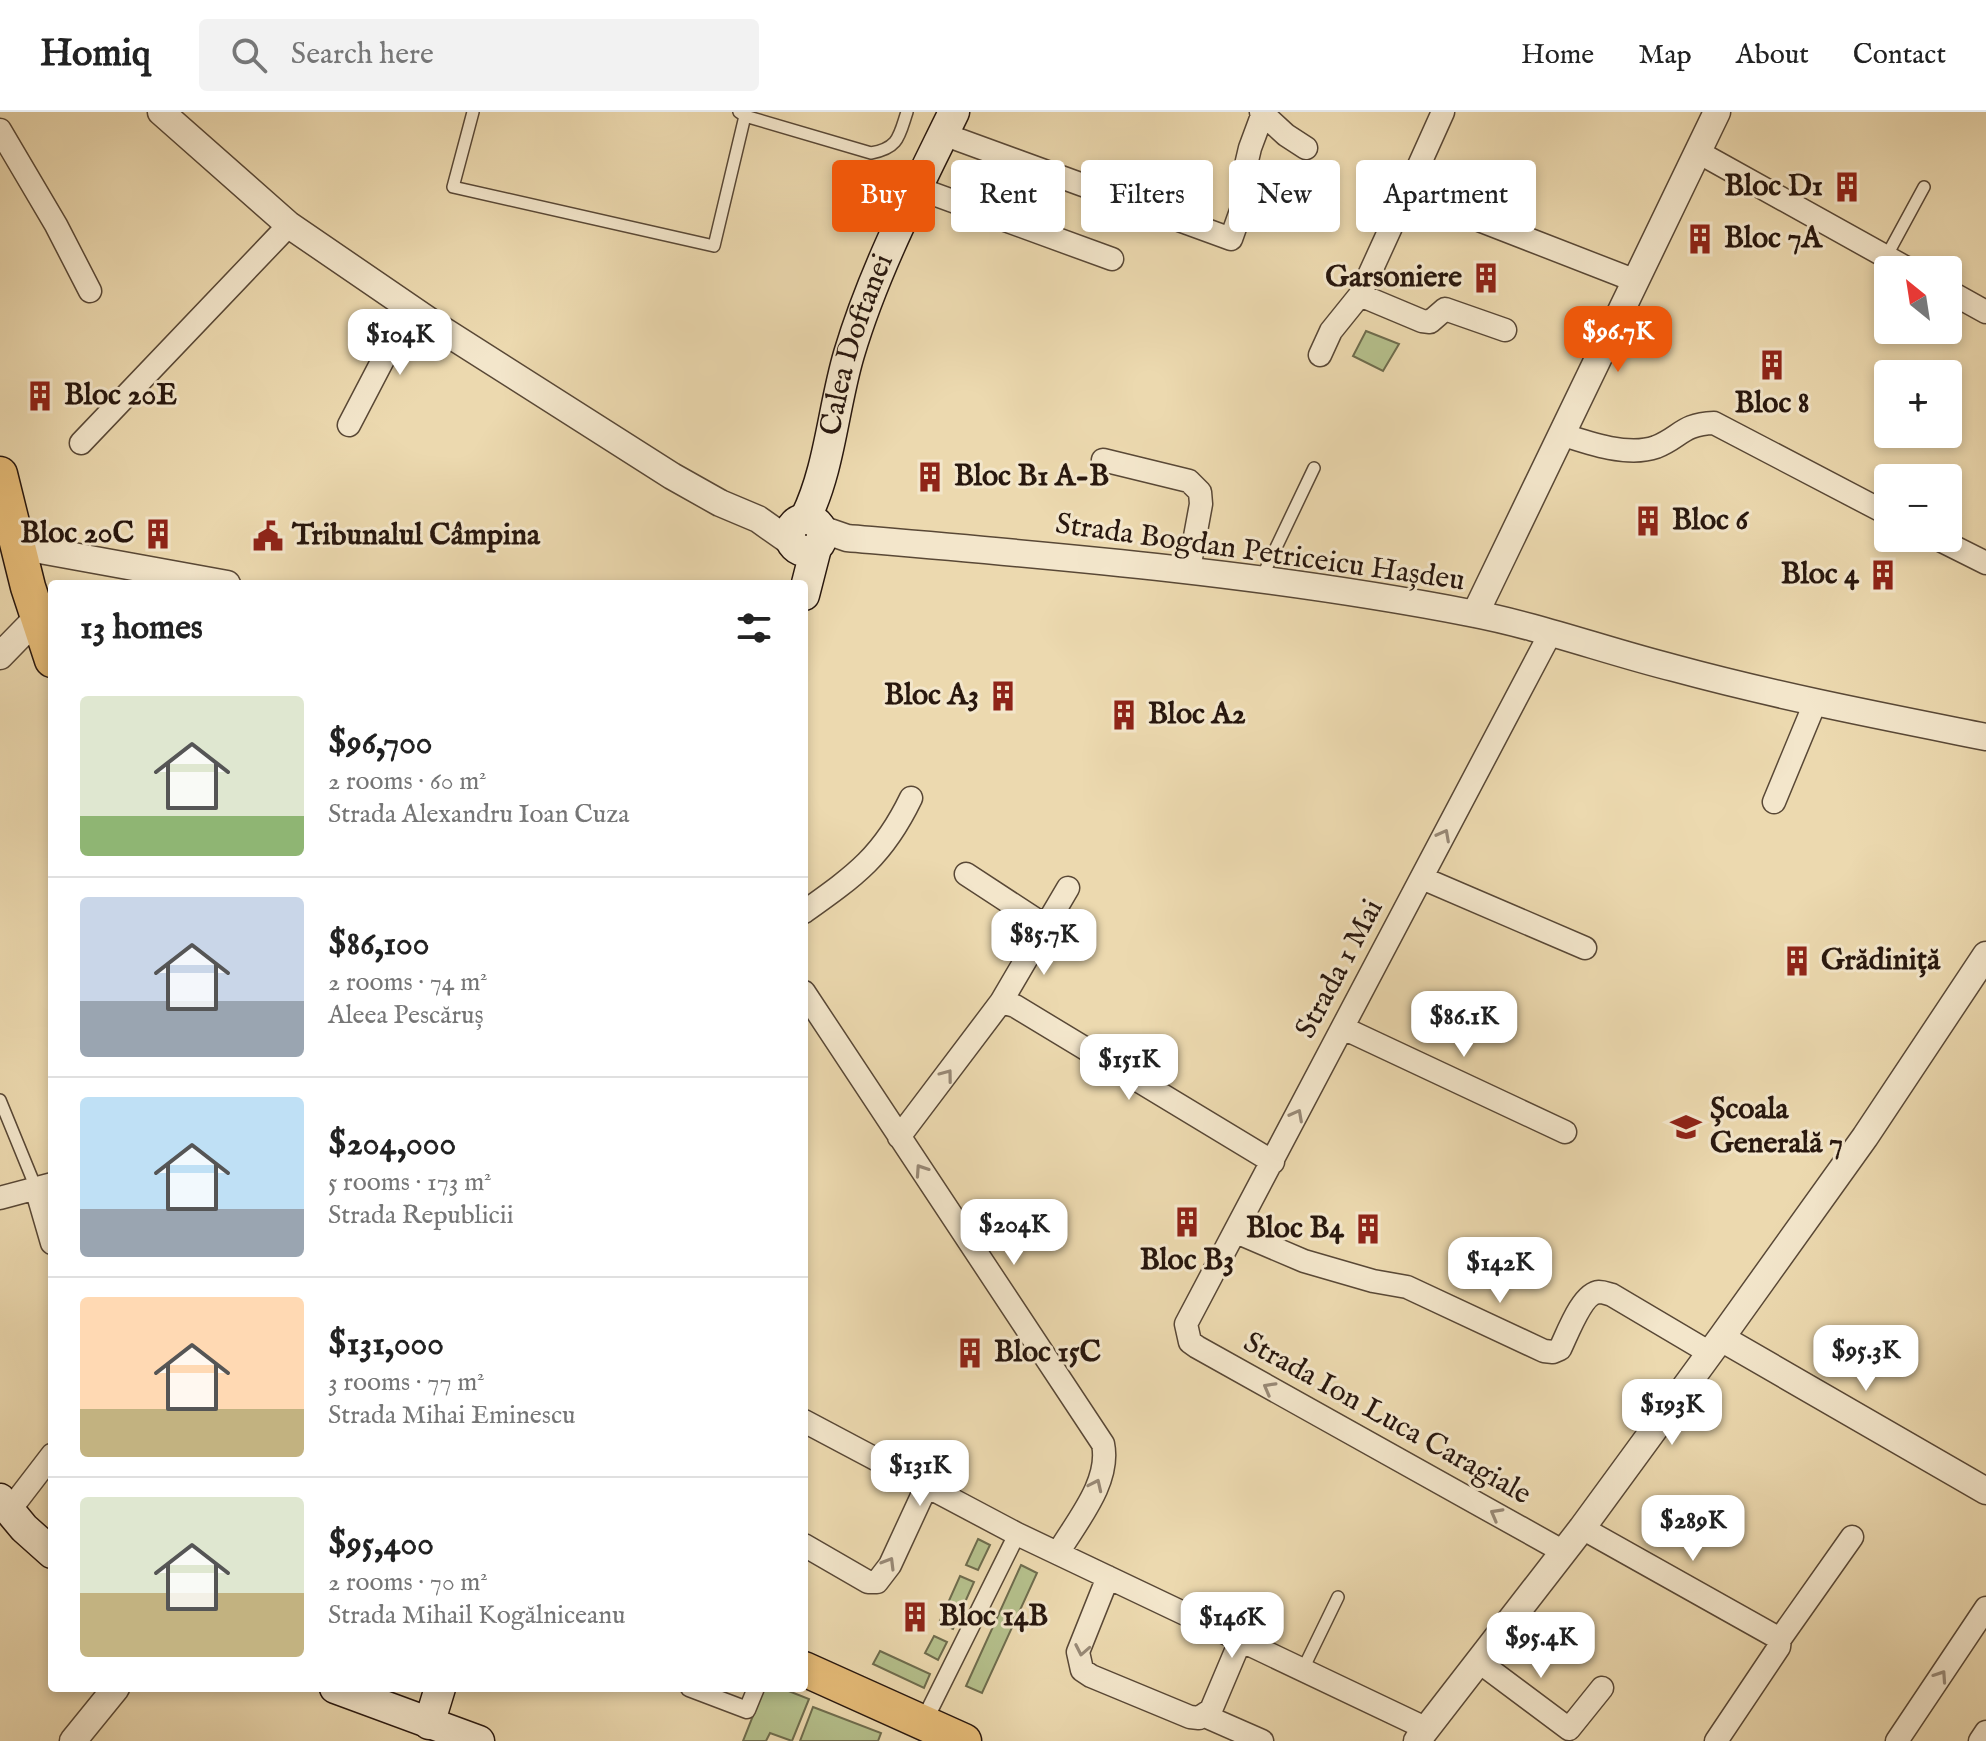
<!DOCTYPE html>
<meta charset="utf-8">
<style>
:root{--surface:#fff;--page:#f2f2f2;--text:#222;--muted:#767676;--line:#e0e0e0;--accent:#ea580c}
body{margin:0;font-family:"IM FELL English",serif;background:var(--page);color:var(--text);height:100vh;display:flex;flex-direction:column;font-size:30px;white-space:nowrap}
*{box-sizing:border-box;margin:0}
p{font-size:26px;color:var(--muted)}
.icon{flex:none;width:44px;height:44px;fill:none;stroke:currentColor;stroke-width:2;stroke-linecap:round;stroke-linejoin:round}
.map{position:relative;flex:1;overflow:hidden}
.drawer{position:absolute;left:48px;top:468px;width:760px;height:1112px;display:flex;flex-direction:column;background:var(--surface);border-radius:8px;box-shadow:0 4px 12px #0003}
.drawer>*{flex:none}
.guide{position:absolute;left:832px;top:48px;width:760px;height:72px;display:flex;gap:16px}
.needle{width:52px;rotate:330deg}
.controls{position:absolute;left:1874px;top:144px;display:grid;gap:16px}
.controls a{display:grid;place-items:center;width:88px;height:88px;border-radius:8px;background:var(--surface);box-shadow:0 4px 12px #0003;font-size:40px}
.price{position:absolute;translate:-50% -68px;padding:0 18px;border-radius:16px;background:#fff;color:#222;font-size:26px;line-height:52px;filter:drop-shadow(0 2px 4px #0008)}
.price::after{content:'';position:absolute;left:50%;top:48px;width:24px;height:18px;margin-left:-12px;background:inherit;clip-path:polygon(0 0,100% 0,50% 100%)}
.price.current{background:var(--accent);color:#fff}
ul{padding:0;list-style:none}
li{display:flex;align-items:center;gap:24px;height:200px;padding:0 32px}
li+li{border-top:2px solid var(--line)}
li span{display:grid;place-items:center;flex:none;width:224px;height:160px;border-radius:8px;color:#555}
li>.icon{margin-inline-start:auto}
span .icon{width:96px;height:96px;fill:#fffc;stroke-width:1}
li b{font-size:34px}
h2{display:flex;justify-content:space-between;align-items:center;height:96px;padding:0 32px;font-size:34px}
.pill{padding:0 28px;border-radius:8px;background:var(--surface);box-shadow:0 4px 12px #0003;font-size:28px;line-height:72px}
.pill.current{background:var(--accent);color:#fff}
header{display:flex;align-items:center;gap:48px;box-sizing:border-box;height:112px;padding:0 40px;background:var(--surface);border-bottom:2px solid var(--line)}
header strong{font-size:38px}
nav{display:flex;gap:44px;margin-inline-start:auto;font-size:28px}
.search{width:560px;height:72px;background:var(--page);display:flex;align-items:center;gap:20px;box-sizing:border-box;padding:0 28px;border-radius:8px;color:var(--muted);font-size:30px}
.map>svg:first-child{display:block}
.green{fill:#b5c08c;stroke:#6e6c4d;stroke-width:2}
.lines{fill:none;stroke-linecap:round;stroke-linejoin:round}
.service-casing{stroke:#594836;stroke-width:14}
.pedestrian-casing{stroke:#594836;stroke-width:19}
.minor-casing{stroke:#594836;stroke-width:25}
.tertiary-casing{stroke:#594836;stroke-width:29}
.secondary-casing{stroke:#28170e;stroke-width:33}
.primary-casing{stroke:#28170e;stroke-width:37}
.service{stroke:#f3e6cb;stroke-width:11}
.pedestrian{stroke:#f3e6cb;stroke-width:16}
.minor{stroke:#f3e6cb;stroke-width:22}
.tertiary{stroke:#f3e6cb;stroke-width:26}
.secondary{stroke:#f3e6cb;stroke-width:30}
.primary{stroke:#e6bc78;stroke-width:34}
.oneway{stroke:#988976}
.labels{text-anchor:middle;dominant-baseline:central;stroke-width:6;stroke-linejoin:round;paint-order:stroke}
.poi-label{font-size:30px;font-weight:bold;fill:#28170e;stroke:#f3e6cb;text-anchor:start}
.street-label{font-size:30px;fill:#28170e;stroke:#f3e6cb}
</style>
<header>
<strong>Homiq</strong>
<div class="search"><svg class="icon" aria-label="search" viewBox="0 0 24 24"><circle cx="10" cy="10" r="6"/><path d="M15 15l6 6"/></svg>Search here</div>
<nav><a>Home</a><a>Map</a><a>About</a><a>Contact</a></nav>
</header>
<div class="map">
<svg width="1986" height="1629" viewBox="0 0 1986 1629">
<rect width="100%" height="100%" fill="#ecd9af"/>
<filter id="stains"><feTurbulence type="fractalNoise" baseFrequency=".0025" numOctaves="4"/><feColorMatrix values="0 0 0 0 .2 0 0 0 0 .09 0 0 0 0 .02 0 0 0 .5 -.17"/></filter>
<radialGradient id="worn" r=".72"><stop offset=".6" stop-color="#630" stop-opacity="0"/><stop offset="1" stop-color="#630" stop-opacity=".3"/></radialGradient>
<path class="green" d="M1366 219 1399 232 1383 259 1353 244Z
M978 1427 990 1433 978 1458 966 1453Z
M1021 1453 1037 1461 982 1581 966 1574Z
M960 1464 974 1470 953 1517 939 1511Z
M934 1524 947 1530 938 1548 925 1541Z
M880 1539 930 1562 924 1576 873 1552Z
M764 1576H781L809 1587 792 1629 770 1621 766 1629H743Z
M813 1595 881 1621 878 1629H800Z"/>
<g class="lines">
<g class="service-casing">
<path id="service" d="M473 0 453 75 714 134 745 4
M739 0 745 4 871 41C899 36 899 24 907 0
M1886 145 1924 75
M1261 467 1314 356
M0 988 36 1076
M1303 1557 1338 1485"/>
</g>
<g class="pedestrian-casing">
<path id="pedestrian" d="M689 1576 747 1598 756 1576
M923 1611 1017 1422"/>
</g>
<g class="minor-casing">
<path id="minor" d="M1261 0 1286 23 1306 36
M1443 0 1407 80 1636 169
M0 18 56 113 90 179
M943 22 1231 127 1247 82 1246 53 1250 36 1263 1
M1698 40 1910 158
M917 76 1112 147
M1948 179 1986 200
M1360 183 1422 209 1430 210 1445 197 1505 218
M1320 243 1331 219 1360 183 1407 80
M349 313 410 196
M1561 322C1588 331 1628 345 1656 335 1681 325 1682 312 1714 311L1888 402
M81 331 289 113
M1103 348 1189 369 1200 380 1201 392 1189 457
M1936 426 1986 451
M1550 522 1186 1212 1190 1230 1197 1235 1564 1440
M1774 690 1815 591
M966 762 1047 815
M1422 766 1585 836
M804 800C856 763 883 744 911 686
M804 880 1103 1332C1111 1370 1076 1410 1058 1441
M1001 890 1015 894 1273 1050
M1343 916 1565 1020
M899 1025 1001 890 1068 776
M36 1076 52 1131
M0 1086 52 1072
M1236 1120 1304 1149 1373 1169 1407 1175 1544 1239 1553 1240 1560 1237C1567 1223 1582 1181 1599 1180 1604 1180 1608 1182 1612 1183L1710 1241
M804 1309 1017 1422 1425 1616
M9 1399 52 1343
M1582 1416 1780 1527
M804 1433 868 1470H877L890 1453 927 1373
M1108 1465 1078 1540 1082 1558 1091 1564 1190 1605 1199 1606 1211 1598 1241 1527
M1478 1549 1569 1617 1602 1576
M1205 1604 1262 1629
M1716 1629 1779 1535 1780 1527 1852 1425
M1897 1629 1986 1496
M1980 1629 1986 1620"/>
</g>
<g class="tertiary-casing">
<path id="tertiary" d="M161 0 289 113 441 217 672 364 720 391 758 407 792 431
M821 417 847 426C1056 444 1264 461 1470 501 1539 514 1606 539 1674 556 1777 584 1881 604 1986 625
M18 434 227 472
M1475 502 1717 0
M0 544 37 506
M1721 1226 1986 1379
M73 1629 116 1576
M1417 1629 1582 1416 1721 1226 1865 1025 1986 843"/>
</g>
<g class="secondary-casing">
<g id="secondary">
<circle cx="806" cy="423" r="16"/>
<path id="s1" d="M805 407C830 357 833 296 849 242 874 158 916 78 954 0"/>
<path d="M804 483 816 436"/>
<path d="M0 1387 24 1416 52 1441"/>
<path d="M335 1576 479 1629"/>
<path d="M429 1612 440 1576"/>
</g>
</g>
<g class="primary-casing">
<path id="primary" d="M0 362 28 475 52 548
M804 1557 964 1629"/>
</g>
<use href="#service" class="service"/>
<use href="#pedestrian" class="pedestrian"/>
<use href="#minor" class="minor"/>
<use href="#tertiary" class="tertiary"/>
<use href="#secondary" class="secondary"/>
<use href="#primary" class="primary"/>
</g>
<defs><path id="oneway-chevron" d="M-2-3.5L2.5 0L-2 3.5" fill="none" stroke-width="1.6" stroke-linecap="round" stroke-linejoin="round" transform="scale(2)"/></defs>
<g class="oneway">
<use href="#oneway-chevron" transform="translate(1444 723) rotate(-62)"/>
<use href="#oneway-chevron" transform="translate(947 963) rotate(-53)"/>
<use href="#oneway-chevron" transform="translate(1297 1003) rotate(-62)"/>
<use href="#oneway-chevron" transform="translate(921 1058) rotate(-124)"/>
<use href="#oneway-chevron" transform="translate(1269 1276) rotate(-151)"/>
<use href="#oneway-chevron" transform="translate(1096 1373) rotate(-65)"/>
<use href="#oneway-chevron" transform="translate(1496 1402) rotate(-151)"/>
<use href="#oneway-chevron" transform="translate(889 1451) rotate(-59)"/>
<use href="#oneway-chevron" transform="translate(1082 1538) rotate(101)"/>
<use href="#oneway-chevron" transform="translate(1941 1564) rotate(-56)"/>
</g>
<defs>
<g id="building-bare" transform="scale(2.4)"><path d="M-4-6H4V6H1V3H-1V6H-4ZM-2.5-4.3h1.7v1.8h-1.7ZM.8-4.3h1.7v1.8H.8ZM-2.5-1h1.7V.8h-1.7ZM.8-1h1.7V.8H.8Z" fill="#8f2418" stroke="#f3e6cb" stroke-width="2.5" paint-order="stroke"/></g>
<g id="civic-bare" transform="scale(2.4)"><path d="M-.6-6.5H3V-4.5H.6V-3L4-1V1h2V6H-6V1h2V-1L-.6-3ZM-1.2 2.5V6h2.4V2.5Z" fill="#8f2418" stroke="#f3e6cb" stroke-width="2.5" paint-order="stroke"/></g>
<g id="school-bare" transform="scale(2.4)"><path d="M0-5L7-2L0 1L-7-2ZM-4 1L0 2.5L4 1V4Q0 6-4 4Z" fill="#8f2418" stroke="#f3e6cb" stroke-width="2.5" paint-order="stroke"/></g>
</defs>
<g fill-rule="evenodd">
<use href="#building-bare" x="1847" y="75"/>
<use href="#building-bare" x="1700" y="127"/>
<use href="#building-bare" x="1486" y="166"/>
<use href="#building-bare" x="1772" y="253"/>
<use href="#building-bare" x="40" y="284"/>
<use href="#building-bare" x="930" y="365"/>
<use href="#building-bare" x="1648" y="409"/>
<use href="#building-bare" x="158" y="422"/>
<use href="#civic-bare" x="268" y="424"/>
<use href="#building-bare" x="1883" y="463"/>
<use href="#building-bare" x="1003" y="584"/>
<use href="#building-bare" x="1124" y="603"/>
<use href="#building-bare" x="1797" y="849"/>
<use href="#school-bare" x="1686" y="1015"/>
<use href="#building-bare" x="1187" y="1110"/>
<use href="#building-bare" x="1368" y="1117"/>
<use href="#building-bare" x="970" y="1241"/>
<use href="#building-bare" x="915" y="1505"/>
</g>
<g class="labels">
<g class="poi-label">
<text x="1823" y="75" text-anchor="end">Bloc D1</text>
<text x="1724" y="127">Bloc 7A</text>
<text x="1462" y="166" text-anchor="end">Garsoniere</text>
<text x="64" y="284">Bloc 20E</text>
<text x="1772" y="292" text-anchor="middle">Bloc 8</text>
<text x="954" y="365">Bloc B1 A-B</text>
<text x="1672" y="409">Bloc 6</text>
<text x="134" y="422" text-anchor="end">Bloc 20C</text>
<text x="292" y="424">Tribunalul Câmpina</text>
<text x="1859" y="463" text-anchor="end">Bloc 4</text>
<text x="979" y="584" text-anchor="end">Bloc A3</text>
<text x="1148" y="603">Bloc A2</text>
<text x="1821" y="849">Grădiniță</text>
<text x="1710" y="998">Școala<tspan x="1710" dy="34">Generală 7</tspan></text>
<text x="1344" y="1117" text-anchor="end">Bloc B4</text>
<text x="1187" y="1149" text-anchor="middle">Bloc B3</text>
<text x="994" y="1241">Bloc 15C</text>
<text x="939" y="1505">Bloc 14B</text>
</g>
<g class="street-label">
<text stroke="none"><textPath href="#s1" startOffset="182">Calea Doftanei</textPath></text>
<text transform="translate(1260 441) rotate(8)">Strada Bogdan Petriceicu Hașdeu</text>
<text transform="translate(1340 857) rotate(-62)">Strada 1 Mai</text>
<text transform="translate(1387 1307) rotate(29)">Strada Ion Luca Caragiale</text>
</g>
</g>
<rect width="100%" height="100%" filter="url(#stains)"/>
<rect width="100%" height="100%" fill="url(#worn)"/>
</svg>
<div class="controls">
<a><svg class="needle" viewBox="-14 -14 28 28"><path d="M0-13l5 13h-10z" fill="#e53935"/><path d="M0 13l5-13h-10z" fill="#767676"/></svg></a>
<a>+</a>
<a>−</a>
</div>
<b class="price current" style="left:1618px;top:262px">$96.7K</b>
<b class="price" style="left:400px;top:265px">$104K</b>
<b class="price" style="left:1044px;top:865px">$85.7K</b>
<b class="price" style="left:1464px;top:947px">$86.1K</b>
<b class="price" style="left:1129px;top:990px">$151K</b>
<b class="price" style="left:1014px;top:1155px">$204K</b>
<b class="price" style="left:1500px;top:1193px">$142K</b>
<b class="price" style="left:1866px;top:1281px">$95.3K</b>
<b class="price" style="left:1672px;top:1335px">$193K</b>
<b class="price" style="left:920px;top:1396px">$131K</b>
<b class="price" style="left:1693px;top:1451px">$289K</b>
<b class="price" style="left:1232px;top:1548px">$146K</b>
<b class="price" style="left:1541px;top:1568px">$95.4K</b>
<div class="guide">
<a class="pill current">Buy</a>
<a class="pill">Rent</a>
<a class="pill">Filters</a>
<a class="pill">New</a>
<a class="pill">Apartment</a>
</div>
<section class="drawer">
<h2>13 homes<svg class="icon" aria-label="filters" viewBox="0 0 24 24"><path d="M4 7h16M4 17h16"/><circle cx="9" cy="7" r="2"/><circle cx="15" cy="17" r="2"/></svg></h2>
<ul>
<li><span style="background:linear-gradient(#dfe7d0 75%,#8fb573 0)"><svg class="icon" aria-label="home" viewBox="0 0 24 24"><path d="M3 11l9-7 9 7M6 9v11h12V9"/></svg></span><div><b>$96,700</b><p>2 rooms · 60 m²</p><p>Strada Alexandru Ioan Cuza</p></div></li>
<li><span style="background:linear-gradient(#c9d6e8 65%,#9aa5b1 0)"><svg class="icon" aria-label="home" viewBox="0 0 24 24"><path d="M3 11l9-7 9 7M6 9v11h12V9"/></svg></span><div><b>$86,100</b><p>2 rooms · 74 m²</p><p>Aleea Pescăruș</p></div></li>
<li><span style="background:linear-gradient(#bfe0f5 70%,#9aa5b1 0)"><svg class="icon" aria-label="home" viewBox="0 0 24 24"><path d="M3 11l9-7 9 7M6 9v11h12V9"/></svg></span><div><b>$204,000</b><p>5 rooms · 173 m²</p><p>Strada Republicii</p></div></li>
<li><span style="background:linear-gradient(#ffd9b3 70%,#c2b280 0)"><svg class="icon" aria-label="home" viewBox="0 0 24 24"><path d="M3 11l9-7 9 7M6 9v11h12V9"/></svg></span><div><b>$131,000</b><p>3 rooms · 77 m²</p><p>Strada Mihai Eminescu</p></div></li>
<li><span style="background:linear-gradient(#dfe7d0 60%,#c2b280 0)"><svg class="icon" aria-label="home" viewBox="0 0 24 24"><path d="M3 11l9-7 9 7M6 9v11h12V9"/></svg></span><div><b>$95,400</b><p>2 rooms · 70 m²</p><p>Strada Mihail Kogălniceanu</p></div></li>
</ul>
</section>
</div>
